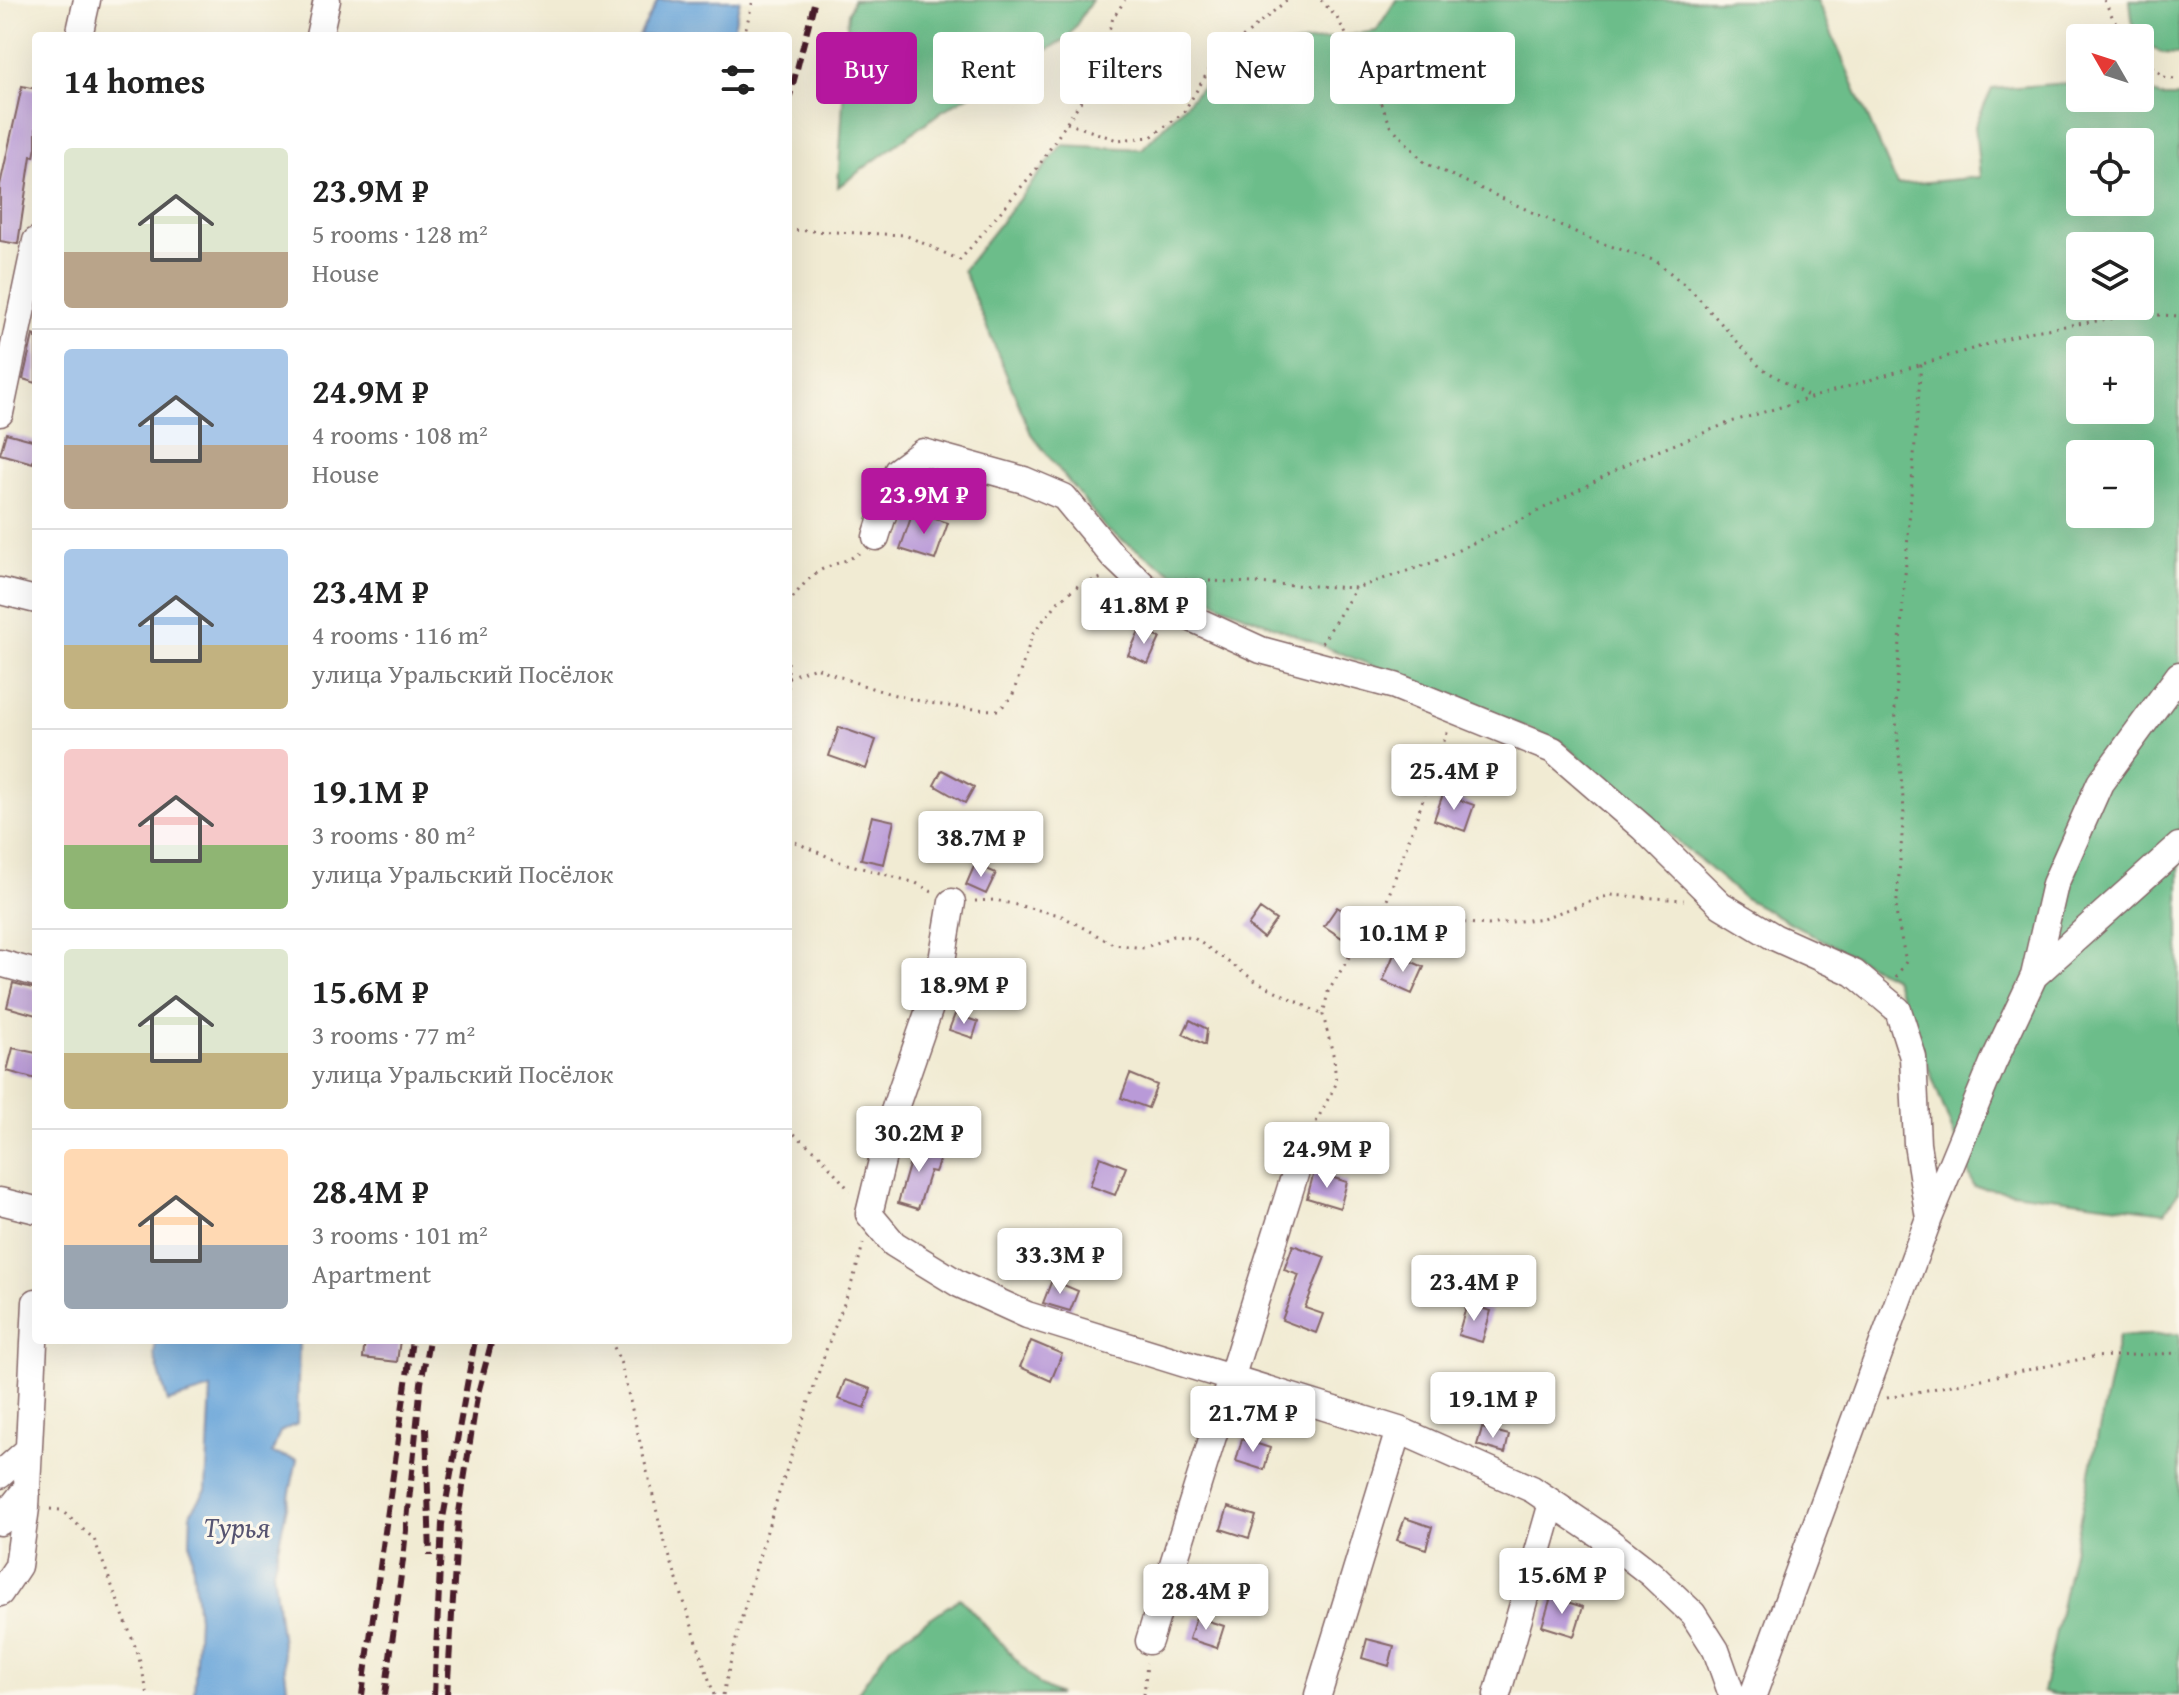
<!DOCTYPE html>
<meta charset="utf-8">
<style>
:root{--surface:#fff;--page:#f6f6f6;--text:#222;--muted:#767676;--line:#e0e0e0;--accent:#b5179e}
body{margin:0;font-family:"Gentium Book Plus",serif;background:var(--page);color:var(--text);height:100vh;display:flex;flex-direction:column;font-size:30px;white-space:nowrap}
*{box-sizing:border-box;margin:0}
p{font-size:26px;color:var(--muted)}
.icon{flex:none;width:44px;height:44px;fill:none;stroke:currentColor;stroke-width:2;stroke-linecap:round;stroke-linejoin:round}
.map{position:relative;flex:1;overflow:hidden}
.sheet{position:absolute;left:32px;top:32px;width:760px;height:1312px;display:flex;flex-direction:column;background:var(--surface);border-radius:8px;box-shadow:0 8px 32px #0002}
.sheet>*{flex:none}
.top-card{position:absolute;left:816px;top:32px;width:760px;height:72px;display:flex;gap:16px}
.needle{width:52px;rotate:309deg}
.fabs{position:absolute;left:2066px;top:24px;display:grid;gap:16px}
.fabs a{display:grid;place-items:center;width:88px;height:88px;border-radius:8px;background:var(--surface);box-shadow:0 8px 32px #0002;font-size:40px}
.price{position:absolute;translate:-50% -68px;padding:0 18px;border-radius:8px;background:#fff;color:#222;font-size:26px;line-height:52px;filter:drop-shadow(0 2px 4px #0008)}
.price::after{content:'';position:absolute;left:50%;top:48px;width:24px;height:18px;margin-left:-12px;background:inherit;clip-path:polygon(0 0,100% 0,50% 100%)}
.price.on{background:var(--accent);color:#fff}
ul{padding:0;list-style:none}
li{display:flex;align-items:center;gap:24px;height:200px;padding:0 32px}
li+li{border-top:2px solid var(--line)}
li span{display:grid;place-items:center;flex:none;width:224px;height:160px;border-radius:8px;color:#555}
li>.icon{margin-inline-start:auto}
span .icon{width:96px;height:96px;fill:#fffc;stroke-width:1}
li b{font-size:34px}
h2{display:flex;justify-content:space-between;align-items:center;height:96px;padding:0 32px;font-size:34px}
.chip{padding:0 28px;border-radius:8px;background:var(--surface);box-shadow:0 8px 32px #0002;font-size:28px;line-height:72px}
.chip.on{background:var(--accent);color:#fff}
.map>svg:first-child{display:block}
.forest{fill:#6cbd8a;stroke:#5b6e5a;stroke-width:2;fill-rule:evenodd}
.water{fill:#68a4d9;stroke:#596282;stroke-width:2}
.building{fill:#b99ad8}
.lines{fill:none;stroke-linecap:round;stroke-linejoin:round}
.minor-casing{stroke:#846666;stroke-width:29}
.path{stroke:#846666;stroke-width:3;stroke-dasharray:2 6;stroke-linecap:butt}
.minor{stroke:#fff;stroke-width:26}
.rail{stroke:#4a1f2b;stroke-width:6;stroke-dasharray:12 6;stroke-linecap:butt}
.labels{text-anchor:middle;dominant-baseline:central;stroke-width:6;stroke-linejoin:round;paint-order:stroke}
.water-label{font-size:28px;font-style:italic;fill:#565471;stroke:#fbf7ec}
</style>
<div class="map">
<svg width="2179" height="1695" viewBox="0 0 2179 1695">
<rect width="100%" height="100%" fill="#fbf7ec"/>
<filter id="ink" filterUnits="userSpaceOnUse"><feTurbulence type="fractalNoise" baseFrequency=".0125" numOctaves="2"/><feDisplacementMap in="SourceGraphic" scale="16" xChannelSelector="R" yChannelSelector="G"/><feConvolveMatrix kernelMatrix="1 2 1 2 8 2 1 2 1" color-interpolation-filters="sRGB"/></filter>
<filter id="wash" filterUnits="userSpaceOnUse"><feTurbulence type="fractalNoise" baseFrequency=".006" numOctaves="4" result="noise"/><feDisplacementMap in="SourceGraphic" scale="32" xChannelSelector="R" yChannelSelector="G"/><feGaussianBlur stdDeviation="1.8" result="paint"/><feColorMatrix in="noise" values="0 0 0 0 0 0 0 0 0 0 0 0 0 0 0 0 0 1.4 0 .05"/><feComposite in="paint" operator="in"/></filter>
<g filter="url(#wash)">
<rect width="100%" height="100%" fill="#f1ebd3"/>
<path class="forest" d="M853 0H1092L1068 38 942 111 838 187 848 14Z
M1396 0H1817L1897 185 1980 177 1975 126 1992 89 2080 82V98H2140V85L2160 97H2179V1191L2165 1212 1974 1187 1894 978 1744 898 1560 741 1223 606 1107 530 1031 434 963 270 1062 145 1142 149 1234 54 1376 31ZM2080 142H2140V202H2080ZM2080 246H2140V306H2080ZM2080 350H2140V410H2080ZM2080 454H2140V514H2080Z
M2130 0H2179V54L2163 53 2140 43V38H2134Z
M2179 1334V1695H2053L2043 1692 2119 1336Z
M960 1598 1039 1685 1059 1695H856L891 1645Z"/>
<path class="water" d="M658 0H740L732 36H639Z
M156 1340H299L297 1424 280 1432 272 1453 297 1460 273 1570 288 1695H194L198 1618 190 1541 191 1512 206 1490 211 1389 168 1402 154 1355Z"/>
<g id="blocks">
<path class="building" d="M22 86 36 89V147L34 157 31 156 18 244 0 241V185Z
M33 335 36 336V383L23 379Z
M6 433 36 441 33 463 0 454Z
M913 512 948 523 935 560 900 549Z
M1140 629 1160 638 1148 664 1128 655Z
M839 727 876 740 866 769 829 756Z
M942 770 974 787 965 803 934 785Z
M1443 794 1474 805 1465 831 1434 820Z
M872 816 894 821 884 864 861 859Z
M975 864 996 873 986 894 966 885Z
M1337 907 1355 918 1342 938 1324 926Z
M1260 909 1276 920 1263 938 1248 926Z
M1394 954 1424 967 1412 994 1383 981Z
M13 983 36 989V1015L7 1007Z
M955 1014 978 1022 973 1038 949 1030Z
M1190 1020 1207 1029 1205 1045 1183 1034Z
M13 1048 36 1053V1079L7 1071Z
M1130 1074 1157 1085 1148 1108 1121 1098Z
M916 1141 943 1151 935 1172 930 1171 918 1209 898 1203Z
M1100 1157 1126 1167 1115 1195 1090 1186Z
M1314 1172 1347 1182 1340 1208 1307 1198Z
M1072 1234 1103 1246 1097 1262 1066 1250Z
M1293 1245 1325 1257 1305 1308 1323 1314 1316 1333 1282 1320 1299 1275 1284 1270Z
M1052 1280 1078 1291 1070 1311 1043 1303Z
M1467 1304 1491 1311 1482 1342 1458 1335Z
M365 1340H400L397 1362 363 1358Z
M1031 1341 1062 1354 1051 1381 1020 1367Z
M845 1380 871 1389 865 1408 838 1399Z
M1482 1428 1509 1435 1505 1453 1477 1445Z
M1242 1439 1270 1448 1264 1470 1236 1461Z
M1228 1507 1256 1516 1249 1538 1221 1529Z
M1405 1518 1432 1527 1426 1549 1397 1540Z
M1551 1597 1583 1607 1574 1636 1542 1626Z
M1196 1617 1224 1626 1217 1648 1189 1639Z
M1367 1639 1394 1646 1389 1666 1362 1658Z"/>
</g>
</g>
<g filter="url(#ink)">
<use href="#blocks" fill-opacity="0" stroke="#846666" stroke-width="2"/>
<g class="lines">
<g class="minor-casing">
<path id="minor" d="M79 36 87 0
M319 36 327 0
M0 413 36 241
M876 537 897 471 923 452 1024 480 1064 497 1113 556 1165 606 1261 650 1395 686 1553 750 1643 828 1721 905 1774 937 1854 973 1898 1010 1913 1057 1917 1144 1929 1218
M0 591 36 600
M952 902 938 984 894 1111 869 1214 894 1244 959 1284 1027 1315 1399 1430 1532 1489 1606 1539 1651 1574 1693 1614 1716 1650 1732 1695
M0 963 36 973
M2034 976 2055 884 2100 783 2179 675
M0 1201 36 1210
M0 1475 28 1450
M0 1522 27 1488
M0 1593 18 1566 26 1508 36 1302
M1149 1641 1305 1142
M1318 1695 1399 1430
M1497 1695 1552 1503
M1753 1695 1929 1218 1993 1063 2034 976 2179 846"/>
</g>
<path class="path" d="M1321 0 1337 18 1364 66 1391 126 1425 163 1595 241 1656 261 1692 291 1760 367 1811 398
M2104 0 2123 38
M744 36 753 0
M2140 56 2164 77 2179 80
M1067 123 1117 140 1151 137 1183 113 1214 62 1287 0
M788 230 905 235 960 260 1038 167 1090 87 1113 18 1125 0
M1169 579 1356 588 1434 562 1527 517 1635 460 1731 422 2028 332 2140 314 2179 316
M788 604C797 592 808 577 821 570 834 563 847 562 859 553
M1322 643 1356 588
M788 662V691
M788 677 816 667C874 692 934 709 999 710L1012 697 1033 633 1059 601 1079 585 1102 578
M788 839 840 862 916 883 934 893
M975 901 995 900 1060 915 1113 944 1144 948 1173 936 1194 938 1254 980 1323 1015
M1377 928 1426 919 1488 925 1543 918 1610 895 1684 900
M1896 977 1906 962 1896 912 1904 810 1895 708 1921 363
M1316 1122 1336 1084 1334 1058 1323 1015 1328 992 1349 957 1377 928 1448 730
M788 1129 819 1154 850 1191
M611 1340 621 1364 662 1533 714 1695
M1887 1398 2092 1357 2179 1353
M50 1509 61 1510 94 1539 138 1654 148 1695
M723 1695C748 1579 788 1466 825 1353 838 1316 855 1282 863 1243
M1144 1695 1147 1663"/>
<use href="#minor" class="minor"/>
<path class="rail" d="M788 103 815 0
M426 1428 430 1556
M362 1695 412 1340
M385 1695 403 1560 421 1383 429 1340
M434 1695 442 1524 475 1340
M447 1695 458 1519 477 1397 492 1340"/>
</g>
</g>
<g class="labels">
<g class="water-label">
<text x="237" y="1526">Турья</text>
</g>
</g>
</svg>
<div class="fabs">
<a><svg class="needle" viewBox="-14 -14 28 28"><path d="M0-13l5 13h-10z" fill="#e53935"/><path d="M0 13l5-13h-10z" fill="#767676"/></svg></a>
<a><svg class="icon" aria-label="locate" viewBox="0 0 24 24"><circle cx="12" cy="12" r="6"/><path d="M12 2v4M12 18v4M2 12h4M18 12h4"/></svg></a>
<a><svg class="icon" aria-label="layers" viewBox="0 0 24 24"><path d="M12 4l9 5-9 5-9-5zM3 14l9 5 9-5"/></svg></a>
<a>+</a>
<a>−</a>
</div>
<b class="price on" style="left:924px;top:536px">23.9M ₽</b>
<b class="price" style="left:1144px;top:646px">41.8M ₽</b>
<b class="price" style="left:1454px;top:812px">25.4M ₽</b>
<b class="price" style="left:981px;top:879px">38.7M ₽</b>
<b class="price" style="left:1403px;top:974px">10.1M ₽</b>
<b class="price" style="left:964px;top:1026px">18.9M ₽</b>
<b class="price" style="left:919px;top:1174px">30.2M ₽</b>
<b class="price" style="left:1327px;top:1190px">24.9M ₽</b>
<b class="price" style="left:1060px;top:1296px">33.3M ₽</b>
<b class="price" style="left:1474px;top:1323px">23.4M ₽</b>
<b class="price" style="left:1493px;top:1440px">19.1M ₽</b>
<b class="price" style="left:1253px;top:1454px">21.7M ₽</b>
<b class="price" style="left:1562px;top:1616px">15.6M ₽</b>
<b class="price" style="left:1206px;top:1632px">28.4M ₽</b>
<div class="top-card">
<a class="chip on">Buy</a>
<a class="chip">Rent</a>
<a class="chip">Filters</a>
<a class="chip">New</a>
<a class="chip">Apartment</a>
</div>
<section class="sheet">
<h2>14 homes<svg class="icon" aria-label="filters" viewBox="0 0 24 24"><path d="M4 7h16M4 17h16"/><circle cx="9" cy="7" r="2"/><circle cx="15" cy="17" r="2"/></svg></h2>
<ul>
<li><span style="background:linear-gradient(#dfe7d0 65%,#b9a48a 0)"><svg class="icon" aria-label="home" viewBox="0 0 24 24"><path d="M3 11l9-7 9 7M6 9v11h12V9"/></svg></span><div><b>23.9M ₽</b><p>5 rooms · 128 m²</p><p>House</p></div></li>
<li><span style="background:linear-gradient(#a9c7e8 60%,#b9a48a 0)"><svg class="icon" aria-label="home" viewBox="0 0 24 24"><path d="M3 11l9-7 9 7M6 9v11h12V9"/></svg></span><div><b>24.9M ₽</b><p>4 rooms · 108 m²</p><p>House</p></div></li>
<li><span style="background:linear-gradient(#a9c7e8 60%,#c2b280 0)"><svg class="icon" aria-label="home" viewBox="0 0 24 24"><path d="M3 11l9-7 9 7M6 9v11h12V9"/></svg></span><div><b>23.4M ₽</b><p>4 rooms · 116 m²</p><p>улица Уральский Посёлок</p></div></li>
<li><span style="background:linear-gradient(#f6c9c9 60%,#8fb573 0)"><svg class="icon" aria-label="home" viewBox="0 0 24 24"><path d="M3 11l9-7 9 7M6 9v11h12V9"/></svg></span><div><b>19.1M ₽</b><p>3 rooms · 80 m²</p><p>улица Уральский Посёлок</p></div></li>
<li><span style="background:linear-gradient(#dfe7d0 65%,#c2b280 0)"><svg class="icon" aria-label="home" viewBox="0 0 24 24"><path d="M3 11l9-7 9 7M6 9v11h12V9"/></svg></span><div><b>15.6M ₽</b><p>3 rooms · 77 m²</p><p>улица Уральский Посёлок</p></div></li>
<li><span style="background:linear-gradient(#ffd9b3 60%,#9aa5b1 0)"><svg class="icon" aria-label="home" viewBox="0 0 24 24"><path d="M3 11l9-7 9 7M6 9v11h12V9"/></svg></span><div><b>28.4M ₽</b><p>3 rooms · 101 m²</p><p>Apartment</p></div></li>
</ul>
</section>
</div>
